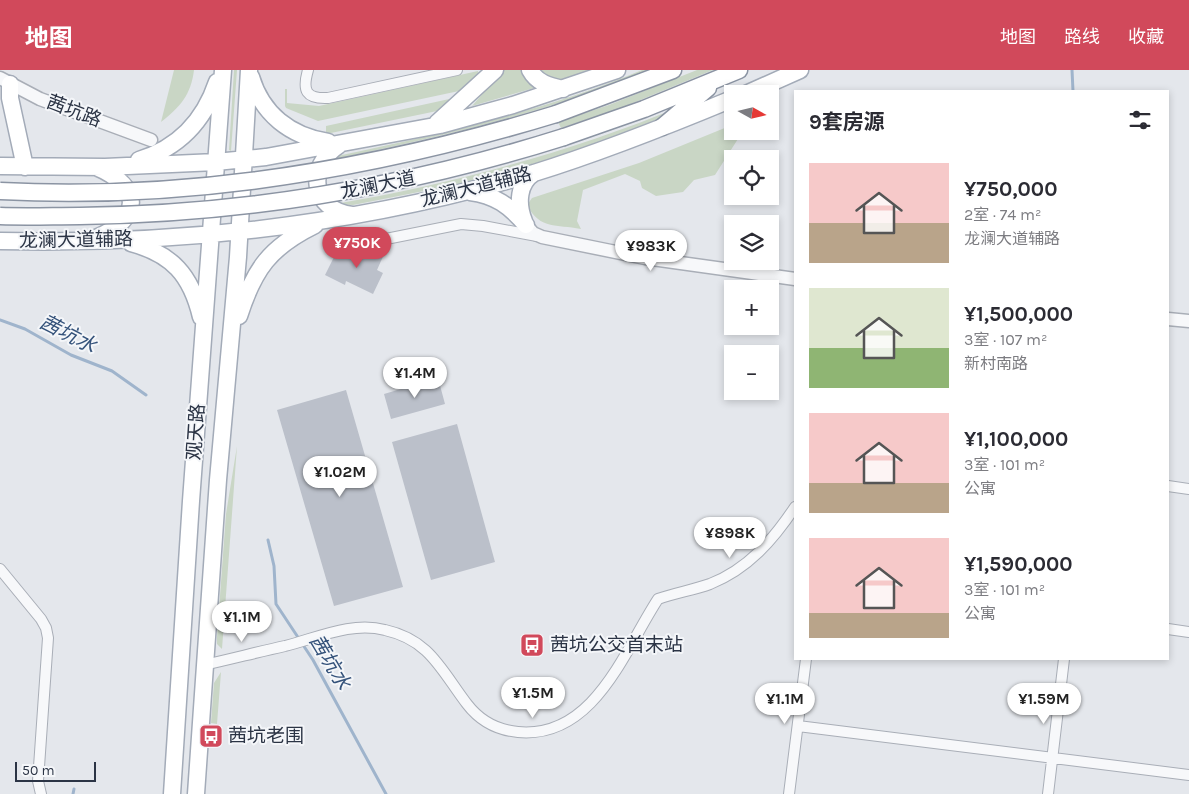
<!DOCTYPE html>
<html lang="zh">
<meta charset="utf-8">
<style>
:root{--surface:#fff;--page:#f2f2f3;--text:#2b2b33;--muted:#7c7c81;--accent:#d1495b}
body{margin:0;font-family:Karla,"Noto Sans SC",sans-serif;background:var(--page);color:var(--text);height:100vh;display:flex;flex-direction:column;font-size:19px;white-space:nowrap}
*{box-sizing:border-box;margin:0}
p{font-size:16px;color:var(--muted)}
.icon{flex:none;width:28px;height:28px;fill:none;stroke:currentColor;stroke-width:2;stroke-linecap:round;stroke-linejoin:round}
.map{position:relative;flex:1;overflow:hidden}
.panel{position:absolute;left:794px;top:20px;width:375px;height:570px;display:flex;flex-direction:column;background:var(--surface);border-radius:0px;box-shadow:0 2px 8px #0003}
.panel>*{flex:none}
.needle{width:32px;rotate:98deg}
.controls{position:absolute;left:724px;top:15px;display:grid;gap:10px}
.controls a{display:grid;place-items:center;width:55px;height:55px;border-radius:0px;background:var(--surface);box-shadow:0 2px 8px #0003;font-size:25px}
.scale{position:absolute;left:15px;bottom:12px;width:81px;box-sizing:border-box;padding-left:5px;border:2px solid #2b3445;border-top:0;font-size:14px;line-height:18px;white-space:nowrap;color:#2b3445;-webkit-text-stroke:4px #f4f6f9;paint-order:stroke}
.price{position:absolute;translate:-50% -42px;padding:0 11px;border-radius:18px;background:#fff;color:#222;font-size:16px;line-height:32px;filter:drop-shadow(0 1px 2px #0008)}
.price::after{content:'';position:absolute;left:50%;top:30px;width:15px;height:11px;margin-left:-8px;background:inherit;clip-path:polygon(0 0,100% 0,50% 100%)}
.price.selected{background:var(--accent);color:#fff}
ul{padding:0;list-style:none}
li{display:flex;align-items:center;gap:15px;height:125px;padding:0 15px}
li span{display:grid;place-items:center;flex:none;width:140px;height:100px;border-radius:0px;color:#555}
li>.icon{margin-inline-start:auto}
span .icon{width:60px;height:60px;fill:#fffc;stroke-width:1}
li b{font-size:21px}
h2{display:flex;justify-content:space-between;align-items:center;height:60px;padding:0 15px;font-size:21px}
header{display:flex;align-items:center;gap:30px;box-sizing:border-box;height:70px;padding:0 25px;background:var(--accent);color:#fff}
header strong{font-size:24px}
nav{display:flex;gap:28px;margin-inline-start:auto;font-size:18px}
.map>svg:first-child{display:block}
.green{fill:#c9d6c5}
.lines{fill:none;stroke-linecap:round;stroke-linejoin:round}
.stream{stroke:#9fb4cc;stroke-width:3}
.building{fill:#bbc0ca}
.minor-casing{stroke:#a9aeb7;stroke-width:12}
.tertiary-casing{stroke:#a9aeb7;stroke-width:15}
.primary-casing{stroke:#a3abb8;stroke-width:19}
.trunk-casing{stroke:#8b94a3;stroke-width:19}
.minor{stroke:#f7f8fa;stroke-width:10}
.tertiary{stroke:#f7f8fa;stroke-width:12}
.primary{stroke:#fff;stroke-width:16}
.trunk{stroke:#fff;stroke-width:16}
.trunk-bridge-casing{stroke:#8b94a3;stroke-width:19;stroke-linecap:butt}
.trunk-bridge{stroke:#fff;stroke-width:16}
.labels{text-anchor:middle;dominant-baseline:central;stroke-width:4;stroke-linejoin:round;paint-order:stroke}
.street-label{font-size:19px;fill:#2b3445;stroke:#f4f6f9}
.poi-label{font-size:19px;fill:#2b3445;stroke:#f4f6f9;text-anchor:start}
.water-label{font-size:20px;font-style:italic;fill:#34527a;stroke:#f4f6f9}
</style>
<header>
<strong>地图</strong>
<nav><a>地图</a><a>路线</a><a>收藏</a></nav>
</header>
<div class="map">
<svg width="1189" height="724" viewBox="0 0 1189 724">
<rect width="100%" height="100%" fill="#e4e7ec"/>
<path class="green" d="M174 0H194C191 25 180 37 161 52Z
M234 0H237L231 81 229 80Z
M503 0H524L541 16 472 36Z
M537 0H589L558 11H550Z
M642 0H650C546 43 436 68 326 91L337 86C440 64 545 41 642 0Z
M697 0H713L621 38 561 58 558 52 609 35Z
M478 1 479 5 459 21 318 51 286 38 285 36V19H287V33L319 36Z
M463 26 449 36 437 41 326 64V56Z
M682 36 683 38 627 66 515 103 353 135 335 134C454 114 570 82 682 36Z
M732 55V61H743L715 105 694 110 683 122 656 126 642 118 640 111 625 104 583 120 577 151 581 159C556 154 540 160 527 135L532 128 639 93Z
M237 376 222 579 217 574V567L226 444Z
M221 602 217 654 211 653 214 613Z"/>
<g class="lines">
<path class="stream" d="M1072 0 1073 21
M0 250 25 259 71 285 112 301 146 325
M268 470 274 496 276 534 313 590 386 724
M73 724 74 719"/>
</g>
<path class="building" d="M376 178 385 182 377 200 383 203 373 224 346 211 345 215 325 205 338 179 343 183 361 190 366 180Z
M438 308 445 334 391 349 384 324Z
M346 320 403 517 334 536 277 340Z
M457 354 495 492 431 510 392 372Z"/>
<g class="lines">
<g class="minor-casing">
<path id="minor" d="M308 0C302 21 306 29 328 28L457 0
M346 177 461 154 483 156 537 166
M1168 416 1189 419
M0 499 41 549 46 558 48 568 38 711 41 724
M1168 559 1189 562
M204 595C231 589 258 582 285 576 317 568 352 551 385 560 430 570 441 600 467 634 480 651 496 660 518 662 594 669 624 581 658 529 675 523 693 520 710 514 748 499 773 470 795 437
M798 656 1189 705
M789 724 806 589
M1048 724 1064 589"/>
</g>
<g class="tertiary-casing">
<path id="tertiary" d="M0 8 40 29 151 70
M526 155 533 163 542 167 645 188 795 209
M1168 249 1189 251"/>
</g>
<g class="primary-casing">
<path id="primary" d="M530 0C537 13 549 16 563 19
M251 7C262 44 290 66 328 72
M10 14V28L25 97
M746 24 800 0
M437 53 495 0
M339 75C306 96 311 140 352 145
M139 90C178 78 204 51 217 12
M0 96 105 97 216 92 266 87 440 55 513 35 617 0
M96 97C143 117 142 148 96 168
M470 122C495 125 510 136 526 155
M524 151C517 134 518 113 534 103
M0 171C180 175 362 154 534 103 602 82 667 56 732 29
M131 173C172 184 191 205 201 247
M239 246C254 199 270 177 315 155
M172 724 191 431 223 0
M196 724 218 410 238 187 249 0"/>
</g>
<g class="trunk-casing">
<path id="trunk" d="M556 44 673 0
M662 57 708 18
M564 67 644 39 739 0"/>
</g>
<use href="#minor" class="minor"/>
<use href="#tertiary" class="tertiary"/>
<use href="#primary" class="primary"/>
<use href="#trunk" class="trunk"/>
<g class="trunk-bridge-casing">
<path id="trunk-bridge" d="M0 121C188 131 376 99 556 44
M0 146C26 147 53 146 80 146 245 144 406 117 564 67"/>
</g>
<use href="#trunk-bridge" class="trunk-bridge"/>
</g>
<defs>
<g id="bus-square" transform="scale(1.25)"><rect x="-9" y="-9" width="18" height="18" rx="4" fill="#d1495b" stroke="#f4f6f9"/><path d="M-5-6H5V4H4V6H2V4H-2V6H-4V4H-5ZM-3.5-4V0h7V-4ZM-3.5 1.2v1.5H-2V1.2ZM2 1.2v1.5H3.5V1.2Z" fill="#fff"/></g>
</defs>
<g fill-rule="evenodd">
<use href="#bus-square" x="532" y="575"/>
<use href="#bus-square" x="211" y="666"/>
</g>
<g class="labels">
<g class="street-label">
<text transform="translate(74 41) rotate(21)">茜坑路</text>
<text transform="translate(378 115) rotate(-11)">龙澜大道</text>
<text transform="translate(476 117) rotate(-14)">龙澜大道辅路</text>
<text transform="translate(76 170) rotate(-1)">龙澜大道辅路</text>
<text transform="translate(196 362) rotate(-86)">观天路</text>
</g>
<g class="poi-label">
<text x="550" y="575">茜坑公交首末站</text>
<text x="228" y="666">茜坑老围</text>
</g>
<g class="water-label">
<text transform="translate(68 264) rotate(27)">茜坑水</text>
<text transform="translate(330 592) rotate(59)">茜坑水</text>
</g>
</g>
</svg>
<div class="controls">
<a><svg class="needle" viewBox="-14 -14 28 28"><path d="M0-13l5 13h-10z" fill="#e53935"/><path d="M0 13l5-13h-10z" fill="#7c7c81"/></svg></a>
<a><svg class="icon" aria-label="locate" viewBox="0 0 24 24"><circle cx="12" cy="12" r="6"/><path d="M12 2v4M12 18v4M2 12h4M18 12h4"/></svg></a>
<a><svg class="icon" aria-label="layers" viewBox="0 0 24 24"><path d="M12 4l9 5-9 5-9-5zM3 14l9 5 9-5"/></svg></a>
<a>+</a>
<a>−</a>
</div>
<div class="scale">50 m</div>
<b class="price selected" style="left:357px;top:199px">¥750K</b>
<b class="price" style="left:651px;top:202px">¥983K</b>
<b class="price" style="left:415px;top:329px">¥1.4M</b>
<b class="price" style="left:340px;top:428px">¥1.02M</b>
<b class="price" style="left:730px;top:489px">¥898K</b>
<b class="price" style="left:242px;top:573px">¥1.1M</b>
<b class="price" style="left:533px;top:649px">¥1.5M</b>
<b class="price" style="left:785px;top:655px">¥1.1M</b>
<b class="price" style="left:1044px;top:655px">¥1.59M</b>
<section class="panel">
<h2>9套房源<svg class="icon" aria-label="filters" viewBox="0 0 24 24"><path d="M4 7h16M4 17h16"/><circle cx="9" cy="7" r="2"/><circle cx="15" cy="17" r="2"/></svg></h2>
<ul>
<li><span style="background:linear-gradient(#f6c9c9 60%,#b9a48a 0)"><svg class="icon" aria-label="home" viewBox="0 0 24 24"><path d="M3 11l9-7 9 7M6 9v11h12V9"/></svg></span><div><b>¥750,000</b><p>2室 · 74 m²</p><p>龙澜大道辅路</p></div></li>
<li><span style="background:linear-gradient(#dfe7d0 60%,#8fb573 0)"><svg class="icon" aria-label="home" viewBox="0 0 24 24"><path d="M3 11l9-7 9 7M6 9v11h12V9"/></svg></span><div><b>¥1,500,000</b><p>3室 · 107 m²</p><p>新村南路</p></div></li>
<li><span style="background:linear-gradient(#f6c9c9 70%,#b9a48a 0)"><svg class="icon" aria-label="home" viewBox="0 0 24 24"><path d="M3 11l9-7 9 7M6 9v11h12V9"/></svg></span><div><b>¥1,100,000</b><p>3室 · 101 m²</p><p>公寓</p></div></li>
<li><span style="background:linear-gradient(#f6c9c9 75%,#b9a48a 0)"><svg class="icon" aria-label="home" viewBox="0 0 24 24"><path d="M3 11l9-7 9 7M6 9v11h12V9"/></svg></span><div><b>¥1,590,000</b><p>3室 · 101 m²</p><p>公寓</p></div></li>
</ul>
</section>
</div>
